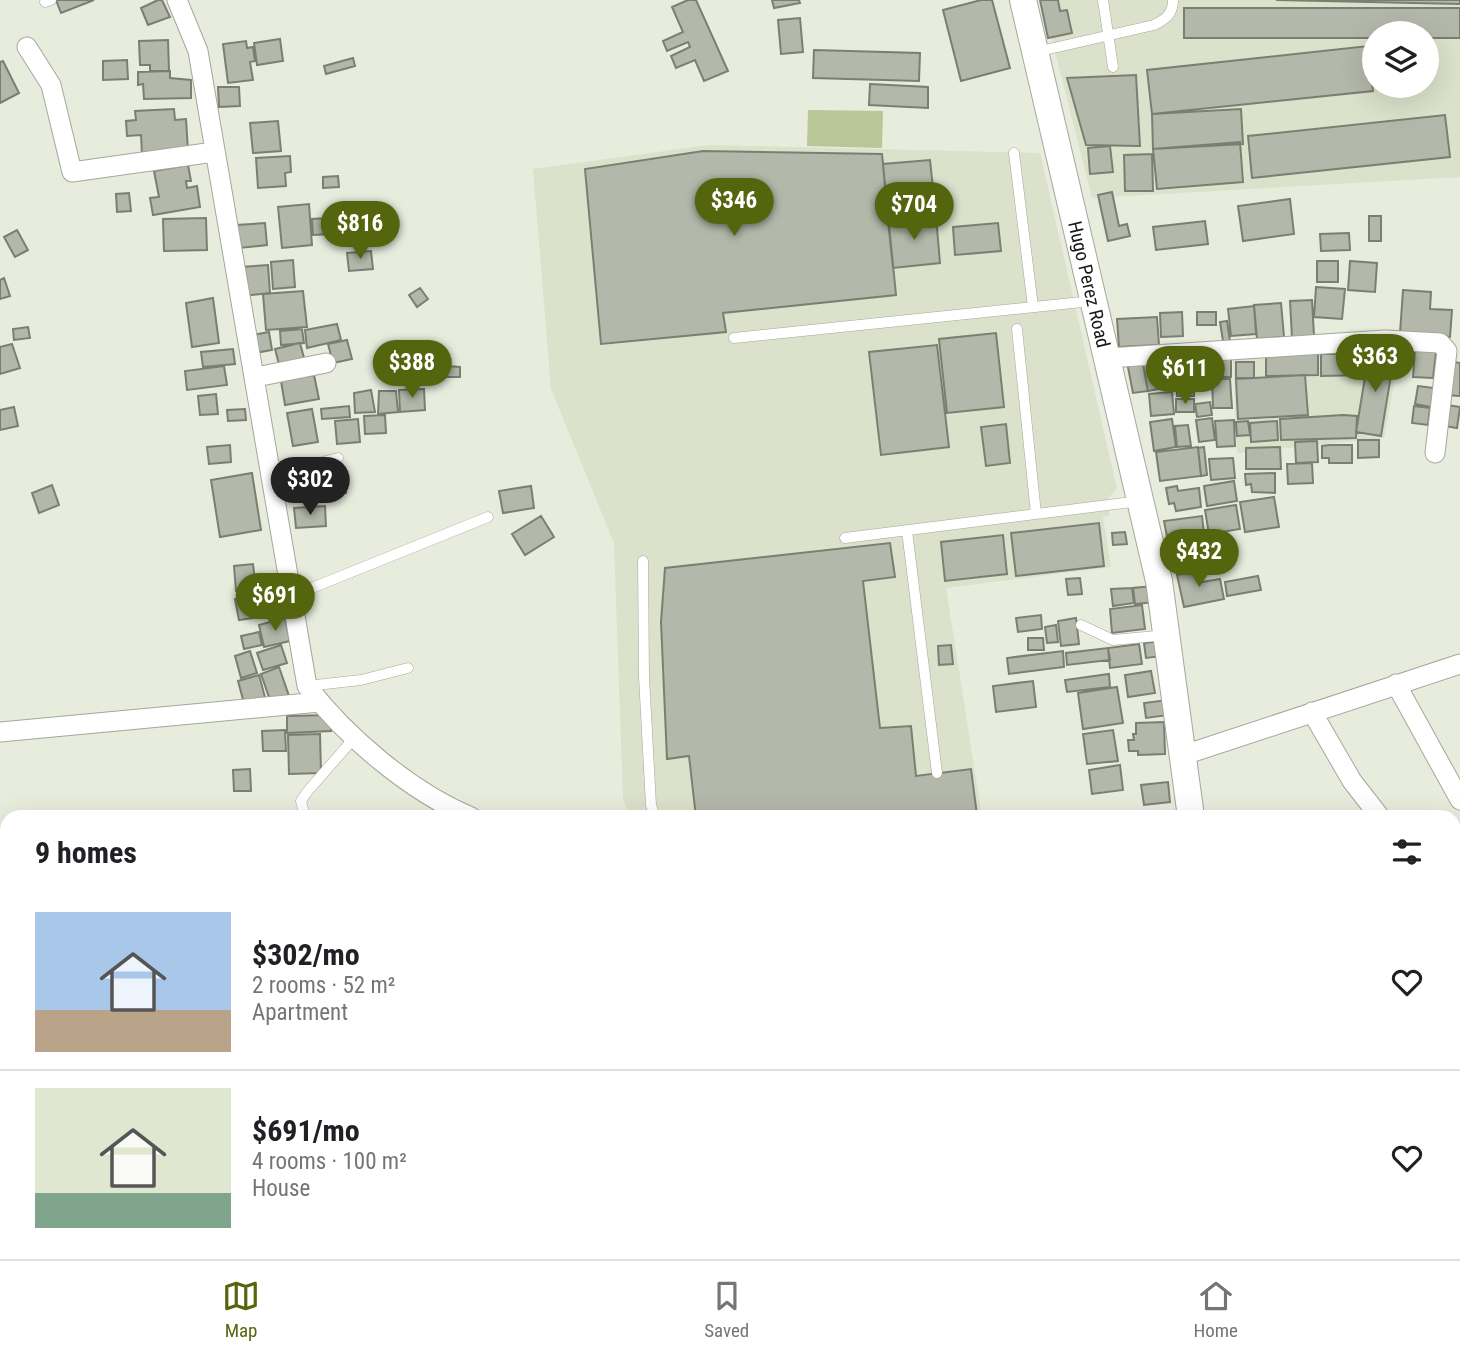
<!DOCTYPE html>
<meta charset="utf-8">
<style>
:root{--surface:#fff;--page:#f2f2f2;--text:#202124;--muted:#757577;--line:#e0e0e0;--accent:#55650d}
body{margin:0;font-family:"Roboto Condensed",sans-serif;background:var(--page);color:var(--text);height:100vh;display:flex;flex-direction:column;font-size:26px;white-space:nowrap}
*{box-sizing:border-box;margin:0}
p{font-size:23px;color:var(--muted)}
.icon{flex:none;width:38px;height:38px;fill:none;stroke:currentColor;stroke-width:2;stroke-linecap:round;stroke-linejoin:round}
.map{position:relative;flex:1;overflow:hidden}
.panel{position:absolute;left:0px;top:810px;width:1461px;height:450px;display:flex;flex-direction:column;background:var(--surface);border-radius:21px 21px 0 0;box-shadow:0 7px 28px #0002}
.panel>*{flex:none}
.fabs{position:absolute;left:1362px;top:21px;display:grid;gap:14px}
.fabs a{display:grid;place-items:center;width:77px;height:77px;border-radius:50%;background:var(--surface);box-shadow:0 7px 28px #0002;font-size:35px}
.price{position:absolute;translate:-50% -60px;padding:0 16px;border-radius:24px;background:var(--accent);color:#fff;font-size:23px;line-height:46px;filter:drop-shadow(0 2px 4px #0008)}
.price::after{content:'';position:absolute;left:50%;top:42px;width:21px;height:16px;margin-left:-10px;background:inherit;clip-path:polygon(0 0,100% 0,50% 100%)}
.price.on{background:#222;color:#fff}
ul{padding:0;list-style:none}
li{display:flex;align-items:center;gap:21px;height:175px;padding:0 35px}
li+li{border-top:2px solid var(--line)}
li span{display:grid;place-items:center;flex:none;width:196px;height:140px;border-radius:0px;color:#555}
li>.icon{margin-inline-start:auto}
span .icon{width:84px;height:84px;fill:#fffc;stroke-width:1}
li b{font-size:30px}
h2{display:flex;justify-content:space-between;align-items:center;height:84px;padding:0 35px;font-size:30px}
.menu{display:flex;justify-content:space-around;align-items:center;height:98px;border-top:2px solid var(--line);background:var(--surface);font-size:19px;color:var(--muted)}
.menu a{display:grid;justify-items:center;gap:4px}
.menu .on{color:var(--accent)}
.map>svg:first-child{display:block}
.built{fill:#dbe1cb;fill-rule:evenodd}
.green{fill:#b9c697}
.building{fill:#b4b8aa;stroke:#7b7f72;stroke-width:2}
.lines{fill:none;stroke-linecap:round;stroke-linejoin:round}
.lane-casing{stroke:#a4a89a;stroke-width:11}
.street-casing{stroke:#a4a89a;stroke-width:21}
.secondary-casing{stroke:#a4a89a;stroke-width:28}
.lane{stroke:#fff;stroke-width:10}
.street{stroke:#fff;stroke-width:19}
.secondary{stroke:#fff;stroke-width:26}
.labels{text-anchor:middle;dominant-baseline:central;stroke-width:6;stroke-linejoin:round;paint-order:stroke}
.street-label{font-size:19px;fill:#171914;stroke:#f5f9ea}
</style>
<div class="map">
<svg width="1460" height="1259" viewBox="0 0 1460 1259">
<rect width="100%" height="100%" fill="#e7ecdd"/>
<path class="built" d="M1042 0H1460V177L1092 198ZM1374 33H1426V86H1374Z
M709 145 1040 153 1117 489 1108 498 1109 516 1103 517 1111 567 946 588 982 817H630L623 799 614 543 551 389 533 169Z
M1401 346 1384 438 1237 453 1233 354Z
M521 1253H1079L1080 1259H521Z"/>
<path class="green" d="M808 110 883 111 882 148 807 146Z"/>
<path class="building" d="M56 0H94L61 13Z
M158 0H162L170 17 148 25 141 8Z
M688 0H696L728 71 704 81 695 60 676 68 671 56 690 47 688 42 667 51 663 41 683 32 672 7Z
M772 0H799L800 3 774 8Z
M981 0H992L1010 68 961 81 943 10Z
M1040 0H1058L1060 11 1067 10 1072 33 1048 38Z
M1276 0H1460V4Z
M1184 8H1460V38H1426V33H1374V38H1184Z
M800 18 803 52 781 54 778 20Z
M280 39 283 61 257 65 254 43Z
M168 40 169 71H150V65H140L139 41Z
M246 41 247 48 253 47 255 61 250 62 253 80 228 83 223 44Z
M1368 46 1373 91 1152 114 1147 70Z
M814 50 920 53 919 81 813 78Z
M353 58 355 66 326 74 324 66Z
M127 60 128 79 103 80V61Z
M3 61 19 93 0 103V62Z
M170 71V78L191 80V98L144 99 143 84 138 85V72Z
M1136 75 1140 146 1086 145 1067 78Z
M870 84 928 87V108L869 105Z
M218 87H239L240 106 219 107Z
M174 109 175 120 186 119 188 151 142 154 141 135 127 136 126 121 136 120 135 111Z
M1241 109 1243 144 1153 149 1152 114Z
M1445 115 1450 157 1252 178 1248 136Z
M278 121 281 151 253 153 250 123Z
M1240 142 1243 182 1157 189 1153 149Z
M1110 146 1113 172 1090 174 1088 148Z
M703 151 882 154 896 295 723 313 726 332 601 344 585 169Z
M1152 154 1153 191H1125L1124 155Z
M290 156 291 172 285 173 286 186 258 188 256 158Z
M930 160 936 216 888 221 883 164Z
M188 165 191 181H186L187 188 197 186 200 207 153 215 150 198 159 197 154 171Z
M338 176 339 187 323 188V177Z
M1112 192 1119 226 1127 224 1130 236 1108 241 1098 195Z
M129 193 131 211 117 212 116 194Z
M1290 199 1294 234 1243 241 1238 206Z
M309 204 312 245 282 248 278 207Z
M936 216 940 263 893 268 888 221Z
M1369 216H1381V241H1369Z
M206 218 207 250 164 251 163 219Z
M328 218 330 234 313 235 312 219Z
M1205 221 1208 244 1156 250 1153 227Z
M265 223 267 245 239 248 237 225Z
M998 223 1001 251 955 255 953 227Z
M17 230 28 250 15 257 4 237Z
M1349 233 1350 250 1321 251 1320 234Z
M371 251 373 269 349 271 347 253Z
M293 260 295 287 273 289 271 262Z
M1317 261H1338V282H1317Z
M1350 261 1377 263 1375 292 1348 290Z
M268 265 270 293 244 296 241 267Z
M4 278 10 296 0 299V280Z
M1316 287 1345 289 1342 319 1314 317Z
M420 288 428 299 417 307 409 295Z
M1403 290 1431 292 1430 309 1452 310 1450 337 1400 333Z
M303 291 307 327 266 330 263 294Z
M213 298 219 343 192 347 186 303Z
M1312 300 1314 336 1292 338 1290 301Z
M1281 303 1284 337 1257 339 1254 305Z
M1254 306 1256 334 1231 336 1228 309Z
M1182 312 1183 336 1161 337 1160 313Z
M1197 312H1216V325H1197Z
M1157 317 1159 345 1119 347 1117 319Z
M1227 321 1230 341H1223L1220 322Z
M337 324 341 340 307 348 305 330Z
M28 327 30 338 14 340 13 329Z
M302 329 304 343 281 345 280 331Z
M269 332 272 350 255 353 252 335Z
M996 333 1004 407 947 413 939 339Z
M347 340 352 359 333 363 328 344Z
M300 343 306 365 281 372 275 349Z
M12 344 20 368 0 374V347Z
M937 345 949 447 881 455 869 352Z
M233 349 235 364 203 367 201 352Z
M1318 350V375L1266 376V352Z
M1415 350 1436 352 1433 378 1413 377Z
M1369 353 1394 357 1381 436 1356 432Z
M1321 354H1363V375L1321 376Z
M1168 355 1173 386 1148 391 1142 359Z
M1190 356 1195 382 1178 384 1173 359Z
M1142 359 1148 391 1133 393 1127 362Z
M1195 359H1217L1218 377H1195Z
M1219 359H1231V377H1219Z
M1448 361 1460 363V396L1445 395Z
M1236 362H1254V378H1236Z
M224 366 227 385 187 390 185 371Z
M447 366 460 367V377H447Z
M314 375 319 399 285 405 281 381Z
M1305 375 1308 415 1238 419 1236 379Z
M1212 379H1230L1232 408H1213Z
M1177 386H1194V396H1177Z
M1418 386 1434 388 1431 407 1415 404Z
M424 389 425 410 400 412 399 390Z
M371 390 375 412 355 413 354 393Z
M379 391H396L398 412 378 414Z
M1172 392 1174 414 1151 416 1149 394Z
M216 394 218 414 200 415 198 396Z
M1176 399H1194V412H1176Z
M1210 402 1212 415 1197 417 1195 404Z
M1447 405 1460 407 1457 428 1444 426Z
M349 406 350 417 322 419 321 409Z
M1414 406 1430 408 1428 425 1412 423Z
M14 407 18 426 0 430V410Z
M245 409 246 420 228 421 227 410Z
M312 409 318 442 293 446 287 413Z
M385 415 386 433 365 434 364 416Z
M1343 415 1357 416 1356 438 1281 440 1280 419Z
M1212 418 1215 440 1199 442 1196 420Z
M358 419 360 442 337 444 335 421Z
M1172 419 1176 447 1154 451 1150 422Z
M1234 420 1235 446 1217 447 1215 421Z
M1248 421 1250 435 1237 436 1236 422Z
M1277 421 1278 440 1251 442 1250 423Z
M1006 424 1010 463 986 466 981 427Z
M1188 425 1191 446 1177 447 1175 426Z
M1358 440H1379V457L1358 458Z
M1317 441 1318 462 1296 463 1295 442Z
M230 445 231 462 209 464 207 447Z
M1330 445H1352V463H1329V458H1322V446Z
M1198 447 1201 476 1160 481 1156 452Z
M1204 447 1207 475 1201 476 1198 448Z
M1280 447 1281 469H1246V448Z
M1233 458 1235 478 1211 480 1209 459Z
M1312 463 1313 483 1288 484 1287 464Z
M252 473 261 530 220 537 211 480Z
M1275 473V493L1252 492 1251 484 1246 485 1245 474Z
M345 479 346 493 318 496 317 481Z
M1234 481 1237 501 1207 506 1204 486Z
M52 485 59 505 39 513 32 493Z
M531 486 534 508 503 513 499 491Z
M1177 486 1178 491 1199 488 1201 507 1176 511 1174 503 1169 504 1166 488Z
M1274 497 1279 527 1245 532 1240 502Z
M1236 505 1240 529 1209 534 1205 510Z
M325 506 326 526 296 528 294 508Z
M541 516 554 537 525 555 512 534Z
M1202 516 1204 534 1187 536 1188 544 1169 547 1164 521Z
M1099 523 1104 566 1016 576 1011 533Z
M1125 532 1127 544 1113 545 1112 533Z
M1003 535 1007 574 945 581 941 542Z
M890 543 895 577 863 581 880 728 911 726 916 776 971 769 977 815 696 817 689 756 667 759 661 622 665 568Z
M253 564 256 589 236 591 234 566Z
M1200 570 1202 582 1220 579 1224 599 1184 607 1177 575Z
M1258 576 1261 590 1227 596 1225 582Z
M1080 578 1082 594 1068 595 1066 579Z
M1153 586 1155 602 1135 604 1133 588Z
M1132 588 1134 603 1113 606 1111 589Z
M256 595 259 617 239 620 235 599Z
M1142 605 1145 629 1112 633 1110 609Z
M1041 615 1042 629 1018 632 1016 618Z
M285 618 290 641 264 647 259 625Z
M1076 618 1079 644 1061 646 1058 621Z
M1056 625 1058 642 1047 643 1045 627Z
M259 632 262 645 244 649 241 636Z
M1028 638H1043L1044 650H1028Z
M1161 641 1163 656 1146 658 1144 643Z
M1139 644 1142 664 1110 668 1108 648Z
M281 645 287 663 263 670 257 653Z
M951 645 953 664 939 665 938 646Z
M1108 648 1110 660 1067 665 1066 653Z
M250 651 257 673 241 678 235 656Z
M1063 651 1064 667 1009 674 1007 658Z
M279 667 289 696 271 703 261 674Z
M1151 671 1155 693 1128 697 1125 675Z
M1109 674 1110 687 1067 692 1065 680Z
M259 675 266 701 245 707 238 681Z
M1033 681 1036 707 996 712 993 686Z
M1117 687 1123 723 1083 729 1078 693Z
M1167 700 1169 715 1146 718 1144 703Z
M331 715V731L287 733V716Z
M1164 722 1165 754 1138 755V751H1129L1128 740H1134L1133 734H1136V723Z
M285 730 286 751H263L262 731Z
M1113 730 1118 761 1087 764 1083 734Z
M320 734 321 773 289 774 288 735Z
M1120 765 1123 790 1092 794 1089 770Z
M250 769 251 791H234L233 770Z
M1168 782 1170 802 1144 805 1141 785Z
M1172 811 1173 817H1135L1134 816Z"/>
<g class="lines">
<g class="lane-casing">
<path id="lane" d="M1103 0 1113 67
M45 2 51 0
M1036 52 1154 25C1166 19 1173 14 1173 0
M1014 153 1033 307
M1017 329 1036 514
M734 338 1092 301
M270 466 299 468 338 458
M907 531 937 773
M845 538 1140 501
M643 561 644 677 651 805 655 817
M292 596 488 517
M1081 625 1113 640 1167 635
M307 686 361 680 408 668
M305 817 301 801 307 792 355 737
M672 1253V1259
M943 1253 945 1259
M747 1259 763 1253"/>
</g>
<g class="street-casing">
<path id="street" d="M177 0 198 51 307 686C346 737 411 792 471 817
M27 47 51 85 72 172 214 152
M1108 358 1385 340 1440 343 1447 351 1435 453
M256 377 326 363
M1396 684 1460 800
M1312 712 1352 781 1380 817
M0 732 319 702
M1184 755 1460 664
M1454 881H1460
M165 1253V1259
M224 1253 255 1259
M376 1259 377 1253"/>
</g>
<g class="secondary-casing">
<g id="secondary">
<path id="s1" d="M1023 0 1159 581 1191 817"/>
<path d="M1217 1253V1259"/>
</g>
</g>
<use href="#lane" class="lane"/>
<use href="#street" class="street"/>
<use href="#secondary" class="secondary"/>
</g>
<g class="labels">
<g class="street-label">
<text stroke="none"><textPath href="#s1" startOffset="292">Hugo Perez Road</textPath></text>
</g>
</g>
</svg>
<div class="fabs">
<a><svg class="icon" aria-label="layers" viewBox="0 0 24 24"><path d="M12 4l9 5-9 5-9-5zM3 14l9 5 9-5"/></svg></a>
</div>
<b class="price" style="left:734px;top:238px">$346</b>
<b class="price" style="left:914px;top:242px">$704</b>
<b class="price" style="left:360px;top:261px">$816</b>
<b class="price" style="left:1375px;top:394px">$363</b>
<b class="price" style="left:412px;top:400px">$388</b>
<b class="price" style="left:1185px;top:406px">$611</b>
<b class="price on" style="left:310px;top:517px">$302</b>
<b class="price" style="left:1199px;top:589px">$432</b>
<b class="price" style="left:275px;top:633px">$691</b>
<section class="panel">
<h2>9 homes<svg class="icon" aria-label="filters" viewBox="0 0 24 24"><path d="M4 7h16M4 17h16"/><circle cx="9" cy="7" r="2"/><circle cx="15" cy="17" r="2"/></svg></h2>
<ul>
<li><span style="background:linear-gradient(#a9c7e8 70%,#b9a48a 0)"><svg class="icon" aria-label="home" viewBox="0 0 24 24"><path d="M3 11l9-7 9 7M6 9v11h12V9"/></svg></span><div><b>$302/mo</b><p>2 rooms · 52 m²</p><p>Apartment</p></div><svg class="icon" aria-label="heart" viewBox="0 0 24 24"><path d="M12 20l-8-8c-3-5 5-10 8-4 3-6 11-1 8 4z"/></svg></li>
<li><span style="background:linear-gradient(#dfe7d0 75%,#7fa58c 0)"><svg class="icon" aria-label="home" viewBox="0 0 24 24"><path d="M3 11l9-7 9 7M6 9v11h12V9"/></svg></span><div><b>$691/mo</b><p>4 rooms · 100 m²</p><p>House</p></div><svg class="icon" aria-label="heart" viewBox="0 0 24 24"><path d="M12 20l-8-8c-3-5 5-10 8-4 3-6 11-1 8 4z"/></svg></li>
</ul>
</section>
</div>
<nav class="menu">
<a class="on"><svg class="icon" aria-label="map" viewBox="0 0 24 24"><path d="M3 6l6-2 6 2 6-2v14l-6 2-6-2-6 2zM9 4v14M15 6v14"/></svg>Map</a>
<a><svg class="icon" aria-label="saved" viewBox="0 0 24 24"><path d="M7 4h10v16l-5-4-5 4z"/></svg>Saved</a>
<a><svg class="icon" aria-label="home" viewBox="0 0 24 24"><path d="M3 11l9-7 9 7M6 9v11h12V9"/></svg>Home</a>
</nav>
